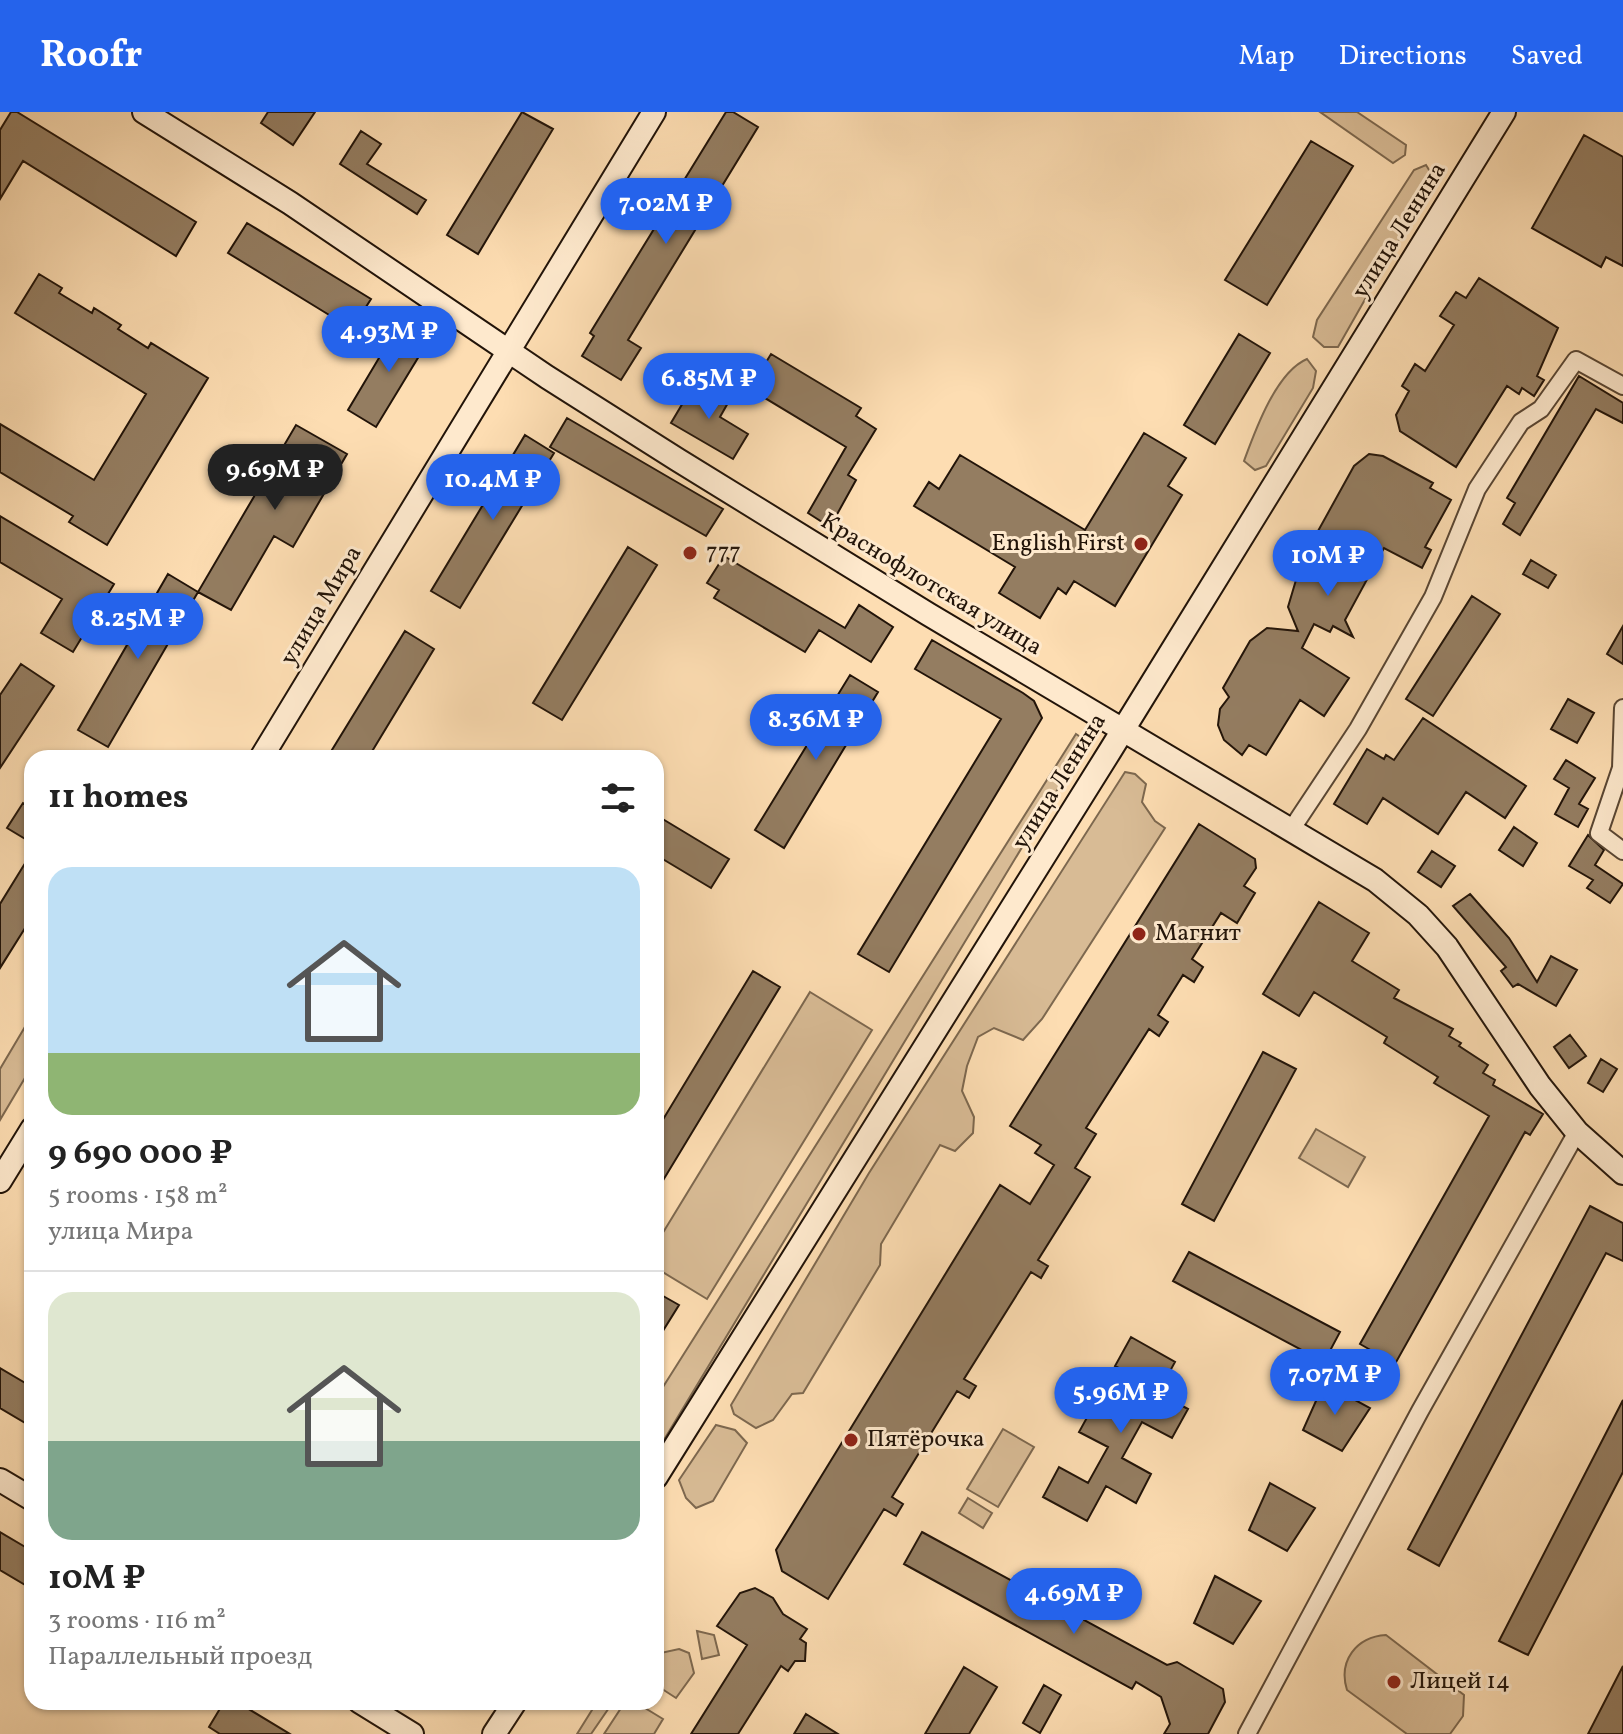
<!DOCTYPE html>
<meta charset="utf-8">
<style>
:root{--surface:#fff;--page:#f2f2f2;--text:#222;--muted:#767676;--line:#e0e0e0;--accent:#2563eb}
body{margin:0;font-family:Vollkorn,serif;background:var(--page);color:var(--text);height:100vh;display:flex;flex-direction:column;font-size:30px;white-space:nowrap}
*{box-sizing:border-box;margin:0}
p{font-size:26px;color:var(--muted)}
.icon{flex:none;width:44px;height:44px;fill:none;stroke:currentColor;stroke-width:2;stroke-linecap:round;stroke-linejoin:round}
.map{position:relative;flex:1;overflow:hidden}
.panel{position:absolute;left:24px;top:638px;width:640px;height:960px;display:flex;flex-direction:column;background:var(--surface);border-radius:24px;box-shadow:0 2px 6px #0004}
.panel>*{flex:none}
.price{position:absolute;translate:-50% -68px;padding:0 18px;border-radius:28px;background:var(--accent);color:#fff;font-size:26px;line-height:52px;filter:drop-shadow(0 2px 4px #0008)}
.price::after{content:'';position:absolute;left:50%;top:48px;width:24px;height:18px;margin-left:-12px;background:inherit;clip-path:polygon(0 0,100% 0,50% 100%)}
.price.active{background:#222;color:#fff}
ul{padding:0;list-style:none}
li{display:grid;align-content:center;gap:16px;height:424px;padding:0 24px}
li+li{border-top:2px solid var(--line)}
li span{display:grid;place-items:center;height:248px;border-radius:24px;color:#555}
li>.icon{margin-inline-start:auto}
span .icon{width:144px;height:144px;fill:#fffc;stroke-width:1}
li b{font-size:34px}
h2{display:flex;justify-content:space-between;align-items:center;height:96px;padding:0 24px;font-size:34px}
header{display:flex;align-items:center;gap:48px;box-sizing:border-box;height:112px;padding:0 40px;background:var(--accent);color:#fff}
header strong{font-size:38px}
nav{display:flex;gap:44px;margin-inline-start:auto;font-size:28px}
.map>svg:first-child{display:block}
.green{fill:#d8bb95;stroke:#7d684f;stroke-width:2}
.building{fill:#947d61;stroke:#221409;stroke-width:2}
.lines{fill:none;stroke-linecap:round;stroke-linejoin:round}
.street-casing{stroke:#594633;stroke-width:20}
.secondary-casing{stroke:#221409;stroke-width:26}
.street{stroke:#fee9cd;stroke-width:16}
.secondary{stroke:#fee9cd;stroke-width:22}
.poi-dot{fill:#8f2418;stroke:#fee9cd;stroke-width:3}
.labels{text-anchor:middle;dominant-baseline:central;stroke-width:6;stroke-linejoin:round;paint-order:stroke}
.street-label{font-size:24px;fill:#221409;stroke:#fee9cd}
.poi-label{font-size:24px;fill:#221409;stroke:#fee9cd;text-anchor:start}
</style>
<header>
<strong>Roofr</strong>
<nav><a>Map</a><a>Directions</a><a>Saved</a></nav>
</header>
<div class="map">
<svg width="1623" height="1622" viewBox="0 0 1623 1622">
<rect width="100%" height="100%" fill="#fdddb2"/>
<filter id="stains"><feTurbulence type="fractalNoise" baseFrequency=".0025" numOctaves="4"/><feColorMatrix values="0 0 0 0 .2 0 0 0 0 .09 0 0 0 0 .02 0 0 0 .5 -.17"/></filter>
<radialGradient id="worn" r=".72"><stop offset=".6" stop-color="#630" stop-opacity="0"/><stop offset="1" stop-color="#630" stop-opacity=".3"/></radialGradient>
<path class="green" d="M1320 0H1357L1406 33 1405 43 1393 51Z
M1426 53 1434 66 1338 235H1324L1313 225 1317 208 1414 58Z
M1307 247 1316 259 1313 276 1266 354 1255 358 1244 349C1255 319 1276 260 1307 247Z
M1076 622 1086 629 1081 645 1053 684 656 1341V1286Z
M1125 660 1135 662 1146 672 1142 690 1155 709 1165 716 1042 907 1023 928 994 916 978 925 967 954 962 979 974 1005 973 1021 955 1039 940 1033 881 1132 880 1153 803 1281 792 1282 773 1308 756 1316 734 1302 731 1293 869 1061Z
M810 880 872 918 707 1187 656 1156V1132Z
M32 903V954L0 1008V957Z
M1316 1017 1365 1045 1348 1075 1299 1046Z
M716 1313 735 1318 747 1331 713 1389 696 1396 686 1386 679 1368Z
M1003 1317 1034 1335 998 1395 967 1377Z
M968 1386 992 1401 983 1416 959 1401Z
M697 1519 714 1523 719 1543 702 1547Z
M1386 1523 1464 1583 1463 1604 1450 1622H1407L1347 1578C1338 1549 1356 1525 1386 1523Z
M679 1537 689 1541 694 1561 676 1586 656 1573V1542Z
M597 1590H613L591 1622H577Z
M625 1590H635L663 1607 654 1622H604Z"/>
<path class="building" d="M11 0H17L196 110 176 144 23 49 0 87V18Z
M268 0H315L293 33 261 11Z
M522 0 553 17 478 142 447 123Z
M726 0H733L758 15 628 228 641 236 621 268 582 244 594 224 590 221Z
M361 19 381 32 367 52 426 88 417 102 340 52Z
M1584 23 1623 45V154L1606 145 1601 155 1532 116Z
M1311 29 1353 54 1267 193 1225 168Z
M247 111 371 187 352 217 228 141Z
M39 162 62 176 59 181 92 201 94 196 121 213 118 217 148 236 151 231 208 266 107 433 69 410 73 404 0 360V312L94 368 146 282 15 201Z
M1479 166 1558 216 1537 264 1544 268 1534 284 1522 276 1519 282 1507 274 1456 355 1400 319 1396 303 1409 279 1402 274 1415 252 1425 259 1454 213 1440 204 1456 180 1466 186Z
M401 209 430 226 376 315 348 298Z
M1239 222 1270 241 1215 332 1184 313Z
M771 242 861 296 856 304 876 317 848 363 856 368 830 415 808 401 846 335 750 277Z
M1579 264 1623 291V311L1596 297 1520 423 1503 412 1515 391 1507 386Z
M696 269 729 289 720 305 748 322 733 347 671 311Z
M567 306 723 397 706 424 550 335Z
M296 313 347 342 293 435 274 424 231 498 198 480Z
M1144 321 1186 346 1168 374 1182 383 1115 494 1074 469 1066 482 1058 476 1040 506 999 481 1015 455 914 394 929 370 939 377 960 343 1085 418Z
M525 323 554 341 460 496 431 479Z
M1369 342 1383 344 1433 371 1430 376 1451 388 1425 435 1431 438 1422 456 1384 436 1345 508 1353 525 1333 514 1330 520 1314 512 1302 536 1349 566 1324 604 1300 588 1266 643 1249 633 1242 643 1224 628 1218 613 1220 597 1229 585 1223 576 1250 529 1267 516 1298 519 1288 495 1296 468 1292 466 1354 354Z
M0 404 114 472 73 540 41 521 62 487 0 450Z
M628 435 657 453 562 608 533 591Z
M724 444 845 516 859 493 893 515 871 550 819 518 805 540 714 486 719 478 707 471Z
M1531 448 1556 463 1548 476 1523 462Z
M168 462 198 480 108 635 78 618Z
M1472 484 1500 502 1433 604 1406 587Z
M1623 514V552L1607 542Z
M405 519 434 537 368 646H327Z
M932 528 1023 581 1034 589 1042 606 889 860 858 842 1001 607 915 557Z
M21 552 54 574 0 656V583Z
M850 563 878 580 784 736 755 718Z
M1568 587 1594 601 1577 631 1551 617Z
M1423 606 1526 674 1505 706 1466 680 1438 722 1383 686 1367 712 1334 692 1367 637 1384 647 1386 643 1394 648Z
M1566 648 1595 666 1579 692 1588 697 1578 715 1555 702 1569 676 1554 667Z
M23 691 32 696V731L7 716Z
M656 703 729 747 711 776 656 743Z
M1199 712 1255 747 1256 756 1244 774 1255 781 1237 811 1221 801 1192 847 1203 855 1194 870 1183 863 1158 903 1168 910 1159 924 1149 917 1086 1016 1096 1022 1075 1056 1090 1065 1038 1148 1048 1154 1041 1166 1031 1160 964 1267 976 1274 969 1286 957 1279 892 1385 903 1392 896 1404 884 1397 828 1487 782 1459 776 1438 1000 1073 1030 1092 1054 1053 1035 1041 1041 1033 1010 1014Z
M1514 715 1537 731 1523 754 1499 738Z
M1588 723 1604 738 1595 753 1623 772 1610 791 1587 776 1593 768 1569 754Z
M1432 739 1455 754 1441 775 1418 760Z
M32 740V805L0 856V792Z
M1470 782 1509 826 1537 870 1551 844 1577 858 1556 894 1518 872 1513 875 1501 859 1506 855 1453 794Z
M1319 790 1369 821 1352 849 1399 878 1394 886 1453 917 1449 924 1461 931 1459 934 1488 953 1483 961 1495 968 1493 973 1543 1002 1530 1023 1525 1020 1395 1252 1360 1232 1489 1004 1434 971 1438 965 1384 931 1387 925 1314 880 1299 904 1263 882Z
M753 859 780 875 656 1080V1019Z
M1570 923 1586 944 1569 956 1554 935Z
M1263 940 1296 957 1214 1109 1182 1092Z
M1601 947 1617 957 1603 980 1588 971Z
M1590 1094 1623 1111V1149L1606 1141 1439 1454 1408 1437Z
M1189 1140 1340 1220 1324 1250 1173 1169Z
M656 1180 679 1193 656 1230Z
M1131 1225 1175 1250 1158 1281 1188 1297 1172 1326 1142 1310 1122 1346 1151 1362 1136 1391 1106 1374 1087 1409 1043 1385 1059 1355 1088 1371 1108 1335 1079 1320 1095 1291 1124 1306 1144 1270 1115 1254Z
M0 1256 32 1275V1315L0 1296Z
M1324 1271 1370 1296 1342 1339 1303 1318Z
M1623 1288V1360L1528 1543 1499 1529Z
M1270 1371 1315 1396 1287 1439 1249 1418Z
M0 1420 32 1439V1477L0 1458Z
M922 1420 1167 1553 1177 1550 1223 1577 1225 1590 1208 1622H1164L1170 1612 1161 1585 1136 1570 1132 1577 904 1452Z
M1215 1464 1261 1489 1233 1532 1194 1511Z
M755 1476 773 1486 783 1502 807 1517 800 1527 806 1531 805 1549H795L788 1559 781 1554 738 1622H691L747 1533 717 1514 740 1481Z
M1623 1554V1622H1588Z
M964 1555 997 1575 969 1622H925Z
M1044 1573 1061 1583 1040 1621 1023 1611Z
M224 1590H237L290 1622H220L209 1615Z
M806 1602 838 1622H794Z"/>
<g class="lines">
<g class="street-casing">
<path id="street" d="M1623 596 1621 656 1599 721 1623 739
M1291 718 1358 617 1433 485 1477 377 1521 310 1541 297 1576 248 1623 274
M1247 1622 1420 1299 1577 1020"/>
</g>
<g class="secondary-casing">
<path id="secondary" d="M144 0 290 91 547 265 678 348 928 502 1375 768 1418 803 1447 835 1540 974 1577 1020 1623 1061
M261 646 654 0
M0 1069 32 1017
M656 1365 1110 639 1504 0
M0 1368 32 1387
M360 1590 412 1622
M494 1622 515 1590"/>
</g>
<use href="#street" class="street"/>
<use href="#secondary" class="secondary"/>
</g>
<g class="poi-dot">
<circle cx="1141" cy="432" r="8"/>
<circle cx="690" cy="441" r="8"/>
<circle cx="1139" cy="822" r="8"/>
<circle cx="851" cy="1328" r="8"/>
<circle cx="1394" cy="1570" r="8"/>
</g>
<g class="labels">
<g class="street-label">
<text transform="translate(1400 119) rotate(-58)">улица Ленина</text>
<text transform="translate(931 473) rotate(31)">Краснофлотская улица</text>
<text transform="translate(322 494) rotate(-59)">улица Мира</text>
<text transform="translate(1060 670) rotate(-58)">улица Ленина</text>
</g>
<g class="poi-label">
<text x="1125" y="432" text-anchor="end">English First</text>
<text x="706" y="441">777</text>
<text x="1155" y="822">Магнит</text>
<text x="867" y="1328">Пятёрочка</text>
<text x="1410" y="1570">Лицей 14</text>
</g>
</g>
<rect width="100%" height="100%" filter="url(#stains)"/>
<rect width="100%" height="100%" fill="url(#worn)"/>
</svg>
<b class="price" style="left:666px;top:134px">7.02M ₽</b>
<b class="price" style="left:389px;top:262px">4.93M ₽</b>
<b class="price" style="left:709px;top:309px">6.85M ₽</b>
<b class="price active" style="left:275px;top:400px">9.69M ₽</b>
<b class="price" style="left:493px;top:410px">10.4M ₽</b>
<b class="price" style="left:1328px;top:486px">10M ₽</b>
<b class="price" style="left:138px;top:549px">8.25M ₽</b>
<b class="price" style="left:816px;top:650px">8.36M ₽</b>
<b class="price" style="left:1335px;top:1305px">7.07M ₽</b>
<b class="price" style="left:1121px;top:1323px">5.96M ₽</b>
<b class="price" style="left:1074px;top:1524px">4.69M ₽</b>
<section class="panel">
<h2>11 homes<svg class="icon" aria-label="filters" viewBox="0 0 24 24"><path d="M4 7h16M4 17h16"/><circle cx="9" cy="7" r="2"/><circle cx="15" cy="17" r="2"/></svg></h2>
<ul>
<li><span style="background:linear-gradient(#bfe0f5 75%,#8fb573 0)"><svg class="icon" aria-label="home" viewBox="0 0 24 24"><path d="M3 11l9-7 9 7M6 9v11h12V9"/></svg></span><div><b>9 690 000 ₽</b><p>5 rooms · 158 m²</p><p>улица Мира</p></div></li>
<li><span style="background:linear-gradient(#dfe7d0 60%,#7fa58c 0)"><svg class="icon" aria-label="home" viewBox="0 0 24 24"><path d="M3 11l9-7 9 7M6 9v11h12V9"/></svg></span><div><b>10M ₽</b><p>3 rooms · 116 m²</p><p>Параллельный проезд</p></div></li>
</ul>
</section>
</div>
